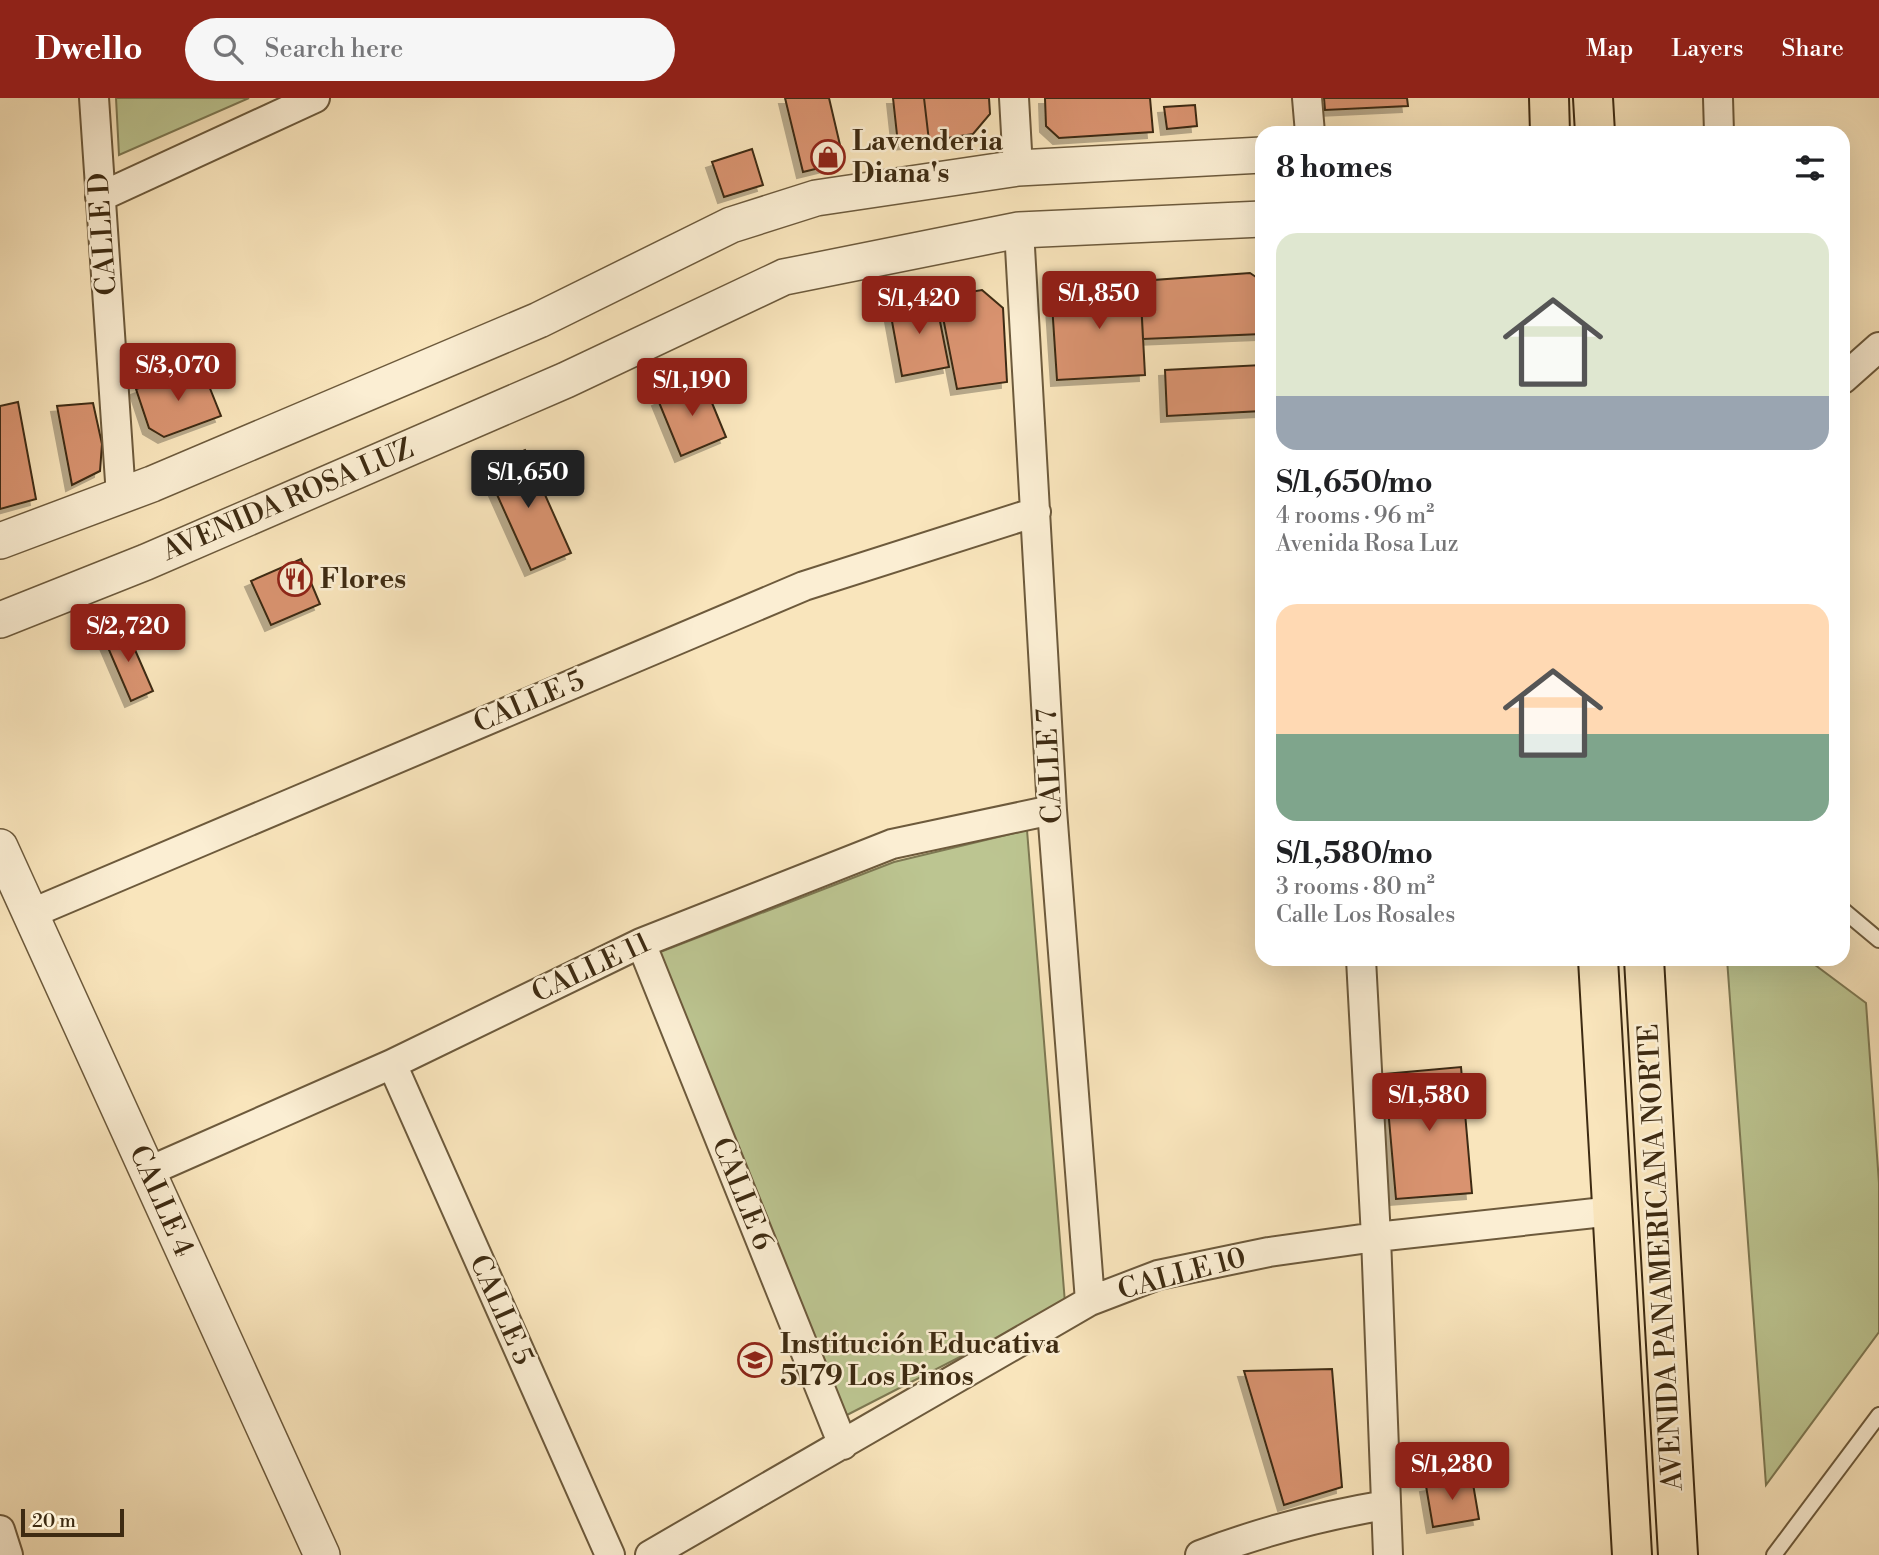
<!DOCTYPE html>
<meta charset="utf-8">
<style>
:root{--surface:#fff;--page:#f6f6f6;--text:#202124;--muted:#757577;--accent:#8f2418}
body{margin:0;font-family:"Libre Bodoni",serif;background:var(--page);color:var(--text);height:100vh;display:flex;flex-direction:column;font-size:26px;white-space:nowrap}
*{box-sizing:border-box;margin:0}
p{font-size:23px;color:var(--muted)}
.icon{flex:none;width:38px;height:38px;fill:none;stroke:currentColor;stroke-width:2;stroke-linecap:round;stroke-linejoin:round}
.map{position:relative;flex:1;overflow:hidden}
.details{position:absolute;left:1255px;top:28px;width:595px;height:840px;display:flex;flex-direction:column;background:var(--surface);border-radius:21px;box-shadow:0 7px 28px #0002}
.details>*{flex:none}
.scale{position:absolute;left:21px;bottom:18px;width:103px;box-sizing:border-box;padding-left:7px;border:4px solid #3e2b12;border-top:0;font-size:19px;line-height:24px;white-space:nowrap;color:#3e2b12;-webkit-text-stroke:5px #fbeed3;paint-order:stroke}
.price{position:absolute;translate:-50% -60px;padding:0 16px;border-radius:7px;background:var(--accent);color:#fff;font-size:23px;line-height:46px;filter:drop-shadow(0 2px 4px #0008)}
.price::after{content:'';position:absolute;left:50%;top:42px;width:21px;height:16px;margin-left:-10px;background:inherit;clip-path:polygon(0 0,100% 0,50% 100%)}
.price.on{background:#222;color:#fff}
ul{padding:0;list-style:none}
li{display:grid;align-content:center;gap:14px;height:371px;padding:0 21px}
li span{display:grid;place-items:center;height:217px;border-radius:21px;color:#555}
li>.icon{margin-inline-start:auto}
span .icon{width:126px;height:126px;fill:#fffc;stroke-width:1}
li b{font-size:30px}
h2{display:flex;justify-content:space-between;align-items:center;height:84px;padding:0 21px;font-size:30px}
header{display:flex;align-items:center;gap:42px;box-sizing:border-box;height:98px;padding:0 35px;background:var(--accent);color:#fff}
header strong{font-size:33px}
nav{display:flex;gap:38px;margin-inline-start:auto;font-size:24px}
.search{width:490px;height:63px;background:var(--page);display:flex;align-items:center;gap:18px;box-sizing:border-box;padding:0 24px;border-radius:38px;color:var(--muted);font-size:26px}
.map>svg:first-child{display:block}
.green{fill:#bcc591;stroke:#7d7852;stroke-width:2}
.building{fill:#d9936f;stroke:#3e2b12;stroke-width:2;filter:url(#shadow)}
.lines{fill:none;stroke-linecap:round;stroke-linejoin:round}
.service-casing{stroke:#6d5a3c;stroke-width:18}
.minor-casing{stroke:#6d5a3c;stroke-width:32}
.tertiary-casing{stroke:#6d5a3c;stroke-width:38}
.trunk-casing{stroke:#3e2b12;stroke-width:42}
.service{stroke:#fbeed3;stroke-width:14}
.minor{stroke:#fbeed3;stroke-width:28}
.tertiary{stroke:#fbeed3;stroke-width:35}
.trunk{stroke:#f9e5bc;stroke-width:38}
.labels{text-anchor:middle;dominant-baseline:central;stroke-width:5;stroke-linejoin:round;paint-order:stroke}
.poi-label{font-size:28px;font-weight:bold;fill:#3e2b12;stroke:#fbeed3;text-anchor:start}
.street-label{font-size:28px;fill:#3e2b12;stroke:#fbeed3}
</style>
<header>
<strong>Dwello</strong>
<div class="search"><svg class="icon" aria-label="search" viewBox="0 0 24 24"><circle cx="10" cy="10" r="6"/><path d="M15 15l6 6"/></svg>Search here</div>
<nav><a>Map</a><a>Layers</a><a>Share</a></nav>
</header>
<div class="map">
<svg width="1879" height="1457" viewBox="0 0 1879 1457">
<defs>
<filter id="shadow"><feDropShadow dx="-6" dy="6" stdDeviation="0" flood-color="#0004"/></filter>
</defs>
<rect width="100%" height="100%" fill="#f9e5bc"/>
<filter id="stains"><feTurbulence type="fractalNoise" baseFrequency=".00286" numOctaves="4"/><feColorMatrix values="0 0 0 0 .2 0 0 0 0 .09 0 0 0 0 .02 0 0 0 .5 -.17"/></filter>
<radialGradient id="worn" r=".72"><stop offset=".6" stop-color="#630" stop-opacity="0"/><stop offset="1" stop-color="#630" stop-opacity=".3"/></radialGradient>
<path class="green" d="M116 0H249L119 57Z
M1027 732 1065 1205 845 1318 655 856 894 764Z
M1727 861H1807L1866 905 1879 1085V1234L1766 1387Z"/>
<path class="building" d="M785 0H829L844 64 803 74Z
M893 0H924L929 43 898 46Z
M924 0H989L990 16 973 36 929 43Z
M1045 0H1150L1153 34 1059 40 1046 28Z
M1324 0H1407L1408 8 1325 12Z
M1195 7 1197 28 1167 31 1164 9Z
M752 51 763 87 724 99 712 64Z
M1250 175 1262 183V236L1143 241 1140 183Z
M1140 183 1145 277 1057 282 1052 206 1056 197 1065 188Z
M982 192 1003 210 1007 284 957 291 939 199Z
M935 198 949 269 902 278 889 207Z
M1262 267V313L1167 318 1165 272Z
M201 268 221 318 164 339 149 330 136 291Z
M703 283 726 339 681 358 658 302Z
M18 304 36 401 0 411V308Z
M93 305 102 346 100 373 72 387 57 308Z
M525 352 571 455 531 472 485 370Z
M301 461 320 506 271 527 251 483Z
M125 529 153 593 131 603 103 538Z
M1461 969 1472 1095 1396 1101 1385 976Z
M1332 1271 1342 1389 1284 1407 1244 1273Z
M1472 1380 1479 1421 1433 1429 1426 1388Z"/>
<g class="lines">
<g class="service-casing">
<path id="service" d="M1843 812 1879 842
M1774 1457 1879 1317"/>
</g>
<g class="minor-casing">
<path id="minor" d="M94 0 121 398
M1014 0 1018 70
M1307 0 1310 35
M1718 0 1719 35
M100 99 315 0
M1019 132 1052 712 1090 1203
M1843 281 1879 249
M30 816 804 488 1036 414
M641 845 843 1347
M1361 861 1376 1139 1388 1457
M392 966 610 1457
M147 1074 392 966 641 845 892 746 1052 712
M0 1432 8 1457
M650 1457 1090 1203 1158 1177 1269 1154 1376 1139 1613 1113
M1200 1457C1263 1433 1319 1418 1386 1407"/>
</g>
<g class="tertiary-casing">
<path id="tertiary" d="M0 443 152 386 539 222 731 127 816 100 1018 70 1262 57
M0 522 146 464 566 282 784 179 1019 132 1262 121
M0 749 322 1457"/>
</g>
<g class="trunk-casing">
<path id="trunk" d="M1549 0 1550 35
M1593 0 1595 35
M1598 861 1632 1457
M1644 861 1678 1457"/>
</g>
<use href="#service" class="service"/>
<use href="#minor" class="minor"/>
<use href="#tertiary" class="tertiary"/>
<use href="#trunk" class="trunk"/>
</g>
<defs>
<g id="shop-ring" transform="scale(1.75)"><circle r="9.5" fill="#fbeed3" stroke="#8f2418" stroke-width="1.5"/><path d="M-5-2.5h2.3a2.7 3.5 0 0 1 5.4 0H5L5.5 6h-11ZM-1.5-2.5h3a1.5 2.3 0 0 0-3 0Z" fill="#8f2418"/></g>
<g id="restaurant-ring" transform="scale(1.75)"><circle r="9.5" fill="#fbeed3" stroke="#8f2418" stroke-width="1.5"/><path d="M-5-6h1v4h1v-4h1v4h1v-4h1v5L-1.5 .5V6h-2V.5L-5-1ZM5-6V6H3V1.5H1.5Q1.5-4 5-6Z" fill="#8f2418"/></g>
<g id="school-ring" transform="scale(1.75)"><circle r="9.5" fill="#fbeed3" stroke="#8f2418" stroke-width="1.5"/><path d="M0-5L7-2L0 1L-7-2ZM-4 1L0 2.5L4 1V4Q0 6-4 4Z" fill="#8f2418"/></g>
</defs>
<g fill-rule="evenodd">
<use href="#shop-ring" x="828" y="59"/>
<use href="#restaurant-ring" x="295" y="481"/>
<use href="#school-ring" x="755" y="1262"/>
</g>
<g class="labels">
<g class="poi-label">
<text x="852" y="43">Lavenderia<tspan x="852" dy="32">Diana's</tspan></text>
<text x="320" y="481">Flores</text>
<text x="780" y="1246">Institución Educativa<tspan x="780" dy="32">5179 Los Pinos</tspan></text>
</g>
<g class="street-label">
<text transform="translate(103 136) rotate(-94)">CALLE D</text>
<text transform="translate(288 402) rotate(-23)">AVENIDA ROSA LUZ</text>
<text transform="translate(529 604) rotate(-23)">CALLE 5</text>
<text transform="translate(1050 668) rotate(-93)">CALLE 7</text>
<text transform="translate(591 870) rotate(-25)">CALLE 11</text>
<text transform="translate(742 1096) rotate(68)">CALLE 6</text>
<text transform="translate(161 1103) rotate(66)">CALLE 4</text>
<text transform="translate(1661 1159) rotate(-93)">AVENIDA PANAMERICANA NORTE</text>
<text transform="translate(1182 1176) rotate(-15)">CALLE 10</text>
<text transform="translate(501 1212) rotate(66)">CALLE 5</text>
</g>
</g>
<rect width="100%" height="100%" filter="url(#stains)"/>
<rect width="100%" height="100%" fill="url(#worn)"/>
</svg>
<div class="scale">20 m</div>
<b class="price" style="left:1099px;top:233px">S/1,850</b>
<b class="price" style="left:919px;top:238px">S/1,420</b>
<b class="price" style="left:178px;top:305px">S/3,070</b>
<b class="price" style="left:692px;top:320px">S/1,190</b>
<b class="price on" style="left:528px;top:412px">S/1,650</b>
<b class="price" style="left:128px;top:566px">S/2,720</b>
<b class="price" style="left:1429px;top:1035px">S/1,580</b>
<b class="price" style="left:1452px;top:1404px">S/1,280</b>
<section class="details">
<h2>8 homes<svg class="icon" aria-label="filters" viewBox="0 0 24 24"><path d="M4 7h16M4 17h16"/><circle cx="9" cy="7" r="2"/><circle cx="15" cy="17" r="2"/></svg></h2>
<ul>
<li><span style="background:linear-gradient(#dfe7d0 75%,#9aa5b1 0)"><svg class="icon" aria-label="home" viewBox="0 0 24 24"><path d="M3 11l9-7 9 7M6 9v11h12V9"/></svg></span><div><b>S/1,650/mo</b><p>4 rooms · 96 m²</p><p>Avenida Rosa Luz</p></div></li>
<li><span style="background:linear-gradient(#ffd9b3 60%,#7fa58c 0)"><svg class="icon" aria-label="home" viewBox="0 0 24 24"><path d="M3 11l9-7 9 7M6 9v11h12V9"/></svg></span><div><b>S/1,580/mo</b><p>3 rooms · 80 m²</p><p>Calle Los Rosales</p></div></li>
</ul>
</section>
</div>
